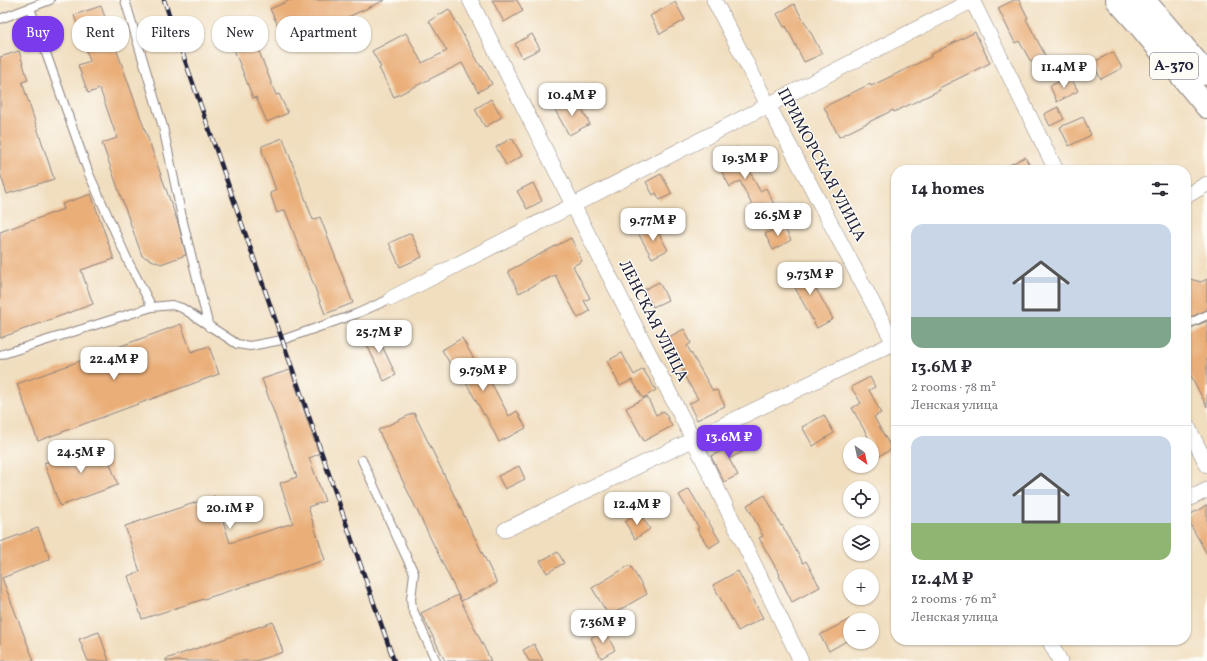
<!DOCTYPE html>
<meta charset="utf-8">
<style>
:root{--surface:#fff;--page:#f7f7f7;--text:#2b2b33;--muted:#7c7c81;--line:#e1e1e2;--accent:#7c3aed}
body{margin:0;font-family:Vollkorn,serif;background:var(--page);color:var(--text);height:100vh;display:flex;flex-direction:column;font-size:15px;white-space:nowrap}
*{box-sizing:border-box;margin:0}
p{font-size:13px;color:var(--muted)}
.icon{flex:none;width:22px;height:22px;fill:none;stroke:currentColor;stroke-width:2;stroke-linecap:round;stroke-linejoin:round}
.map{position:relative;flex:1;overflow:hidden}
.panel{position:absolute;left:891px;top:165px;width:300px;height:480px;display:flex;flex-direction:column;background:var(--surface);border-radius:16px;box-shadow:0 1px 3px #0004}
.panel>*{flex:none}
.top-card{position:absolute;left:12px;top:16px;width:380px;height:36px;display:flex;gap:8px}
.needle{width:26px;rotate:147deg}
.controls{position:absolute;left:843px;top:437px;display:grid;gap:8px}
.controls a{display:grid;place-items:center;width:36px;height:36px;border-radius:50%;background:var(--surface);box-shadow:0 1px 3px #0004;font-size:20px}
.price{position:absolute;translate:-50% -34px;padding:0 9px;border-radius:8px;background:#fff;color:#222;font-size:13px;line-height:26px;filter:drop-shadow(0 1px 2px #0008)}
.price::after{content:'';position:absolute;left:50%;top:24px;width:12px;height:9px;margin-left:-6px;background:inherit;clip-path:polygon(0 0,100% 0,50% 100%)}
.price.active{background:var(--accent);color:#fff}
ul{padding:0;list-style:none}
li{display:grid;align-content:center;gap:8px;height:212px;padding:0 20px}
li+li{border-top:1px solid var(--line)}
li span{display:grid;place-items:center;height:124px;border-radius:12px;color:#555}
li>.icon{margin-inline-start:auto}
span .icon{width:72px;height:72px;fill:#fffc;stroke-width:1}
li b{font-size:17px}
h2{display:flex;justify-content:space-between;align-items:center;height:48px;padding:0 20px;font-size:17px}
.pill{padding:0 14px;border-radius:16px;background:var(--surface);box-shadow:0 1px 3px #0004;font-size:14px;line-height:36px}
.pill.active{background:var(--accent);color:#fff}
.map>svg:first-child{display:block}
.building{fill:#eaaf79}
.lines{fill:none;stroke-linecap:round;stroke-linejoin:round}
.lane-casing{stroke:#8a807d;stroke-width:10}
.street-casing{stroke:#8a807d;stroke-width:16}
.highway-casing{stroke:#8a807d;stroke-width:24}
.lane{stroke:#fff;stroke-width:8}
.street{stroke:#fff;stroke-width:15}
.highway{stroke:#fff;stroke-width:22}
.rail-casing{stroke:#22223b;stroke-width:4.5}
.rail{stroke:#fdfcf7;stroke-width:3;stroke-dasharray:9;stroke-linecap:butt}
.labels{text-anchor:middle;dominant-baseline:central;stroke-width:3;stroke-linejoin:round;paint-order:stroke}
.shield{fill:#fdfcf7;stroke:#646373;stroke-width:1}
.shield-label{font-size:15px;font-weight:bold;fill:#22223b}
.street-label{font-size:16px;fill:#22223b;stroke:#fdfcf7}
</style>
<div class="map">
<svg width="1207" height="661" viewBox="0 0 1207 661">
<rect width="100%" height="100%" fill="#fdfcf7"/>
<filter id="ink" filterUnits="userSpaceOnUse"><feTurbulence type="fractalNoise" baseFrequency=".025" numOctaves="2"/><feDisplacementMap in="SourceGraphic" scale="8" xChannelSelector="R" yChannelSelector="G"/><feConvolveMatrix kernelMatrix="1 2 1 2 8 2 1 2 1" color-interpolation-filters="sRGB"/></filter>
<filter id="wash" filterUnits="userSpaceOnUse"><feTurbulence type="fractalNoise" baseFrequency=".012" numOctaves="4" result="noise"/><feDisplacementMap in="SourceGraphic" scale="16" xChannelSelector="R" yChannelSelector="G"/><feGaussianBlur stdDeviation="0.9" result="paint"/><feColorMatrix in="noise" values="0 0 0 0 0 0 0 0 0 0 0 0 0 0 0 0 0 1.4 0 .05"/><feComposite in="paint" operator="in"/></filter>
<g filter="url(#wash)">
<rect width="100%" height="100%" fill="#f1debf"/>
<g id="blocks">
<path class="building" d="M290 0H385L287 45 270 9Z
M492 0H517L523 11 504 22Z
M1014 0H1019L1028 18 1026 19 1045 55 1031 62 1019 41 1015 43 998 8Z
M675 2 685 20 660 34 650 16Z
M794 4 811 33 822 54 804 62 786 26 784 27 777 14Z
M101 6 178 223 186 255 161 264 142 256 102 143 117 138 100 89 88 93 78 65 90 61 74 15Z
M449 9 481 67 482 66 492 84 478 92 462 63 394 97 379 68 381 67 372 51 406 33 422 63 447 51 429 21Z
M251 31 276 95 279 94 288 113 267 122 256 97 253 98 230 39Z
M975 32 990 63 939 88 940 90 894 112 893 110 839 137 824 107 870 84 871 86 931 57 930 55Z
M532 34 540 49 522 58 515 44Z
M19 51 28 80 22 82 54 179 7 194 0 173V57Z
M1113 52 1122 68 1101 79 1092 63Z
M1070 76 1078 91 1057 102 1050 86Z
M491 99 502 117 485 127 475 109Z
M576 99 590 124 569 135 555 110Z
M1058 107 1064 119 1050 126 1044 114Z
M1083 117 1091 135 1069 146 1060 127Z
M283 138 313 220 320 217 353 303 325 314 285 210 277 213 270 193 276 190 262 151V146Z
M512 138 522 156 506 165 496 147Z
M737 147 760 191 766 188 774 204 756 213 740 181 730 187 720 168 727 164 723 155Z
M1025 157 1032 170H1000Z
M661 174 672 194 660 200 656 193 653 195 646 182Z
M533 183 542 201 527 209 517 191Z
M91 194 114 259 81 270 93 304 0 338V232L64 209 62 204Z
M654 225 668 250 652 258 638 233Z
M783 225 791 240 773 250 765 234Z
M411 233 422 257 400 267 389 243Z
M571 238 582 261 573 266 590 298 584 301 590 311 578 318 555 275 519 293 508 271Z
M806 265 816 284 814 285 833 319 817 328 788 275Z
M1186 278 1201 282 1207 279V310L1186 319Z
M659 282 668 300 653 307 644 290Z
M1207 321V407L1186 366V330Z
M181 324 191 352 209 346 219 374 38 441 17 384Z
M373 327 396 375 384 381 361 332Z
M684 329 691 343 687 346 713 391 717 390 725 406 697 420 689 404 698 399 682 372 684 371 667 338Z
M462 338 485 379 488 377 509 416 517 411 526 428 499 442 485 414 484 415 463 377 459 379 442 350Z
M622 353 634 375 643 369 656 390 643 398 632 380 620 386 607 361Z
M290 370 319 454 309 458 325 501 308 507 325 560 142 619 128 576 140 572 125 526 215 496 230 543 293 523 280 483 297 477 262 379Z
M870 377 875 387 869 390 881 413 874 417 892 449 872 460V444L852 408 861 403 851 387Z
M647 397 656 415 664 411 672 426 644 441 626 408Z
M414 413 497 583 461 601 378 430Z
M824 415 834 433 813 446 802 427Z
M742 438 743 441 747 439 751 447 729 459 738 475 724 482 711 456 724 450 723 449Z
M102 442 118 485 60 506 44 463Z
M519 466 525 479 505 489 498 476Z
M689 489 720 541 709 548 697 529 699 528 679 495Z
M765 495 781 526 782 525 803 563 806 561 820 587 792 602 779 576 780 575 759 538 763 536 747 505Z
M1207 505V554L1186 517Z
M639 512 650 529 635 539 625 522Z
M38 528 50 559 2 578 34 661H0V542Z
M558 552 564 563 547 573 540 561Z
M630 565 647 594 609 616 592 588Z
M738 571 763 618 738 631 713 585Z
M458 595 491 661H445L421 613Z
M850 619V639L829 651 820 635Z
M273 622 283 652 256 661H166V659Z
M605 631 615 650 601 658 591 638Z
M99 632 109 661H88L79 639Z
M534 644 543 661H529L523 650Z"/>
</g>
</g>
<g filter="url(#ink)">
<use href="#blocks" fill-opacity="0" stroke="#8a807d" stroke-width="1"/>
<g class="lines">
<g class="lane-casing">
<path id="lane" d="M125 0 163 127 183 222 209 327
M30 8 89 174 129 263 152 307
M0 19 50 0
M1186 325 1207 315
M0 355 152 307 172 305 182 308 237 344 250 346 282 340 356 314 392 298
M362 460 397 537 414 573 411 599 412 608 436 661"/>
</g>
<g class="street-casing">
<path id="street" d="M470 0 573 205 693 439 801 661
M714 0 768 105 896 347
M972 0 1056 170
M1186 196 1207 184
M392 298 973 0
M1186 423 1207 465
M1186 500 1207 490
M505 530 896 342
M1049 640 1060 661"/>
</g>
<g class="highway-casing">
<path id="highway" d="M1117 0 1140 26 1207 107
M1144 0 1207 74"/>
</g>
<use href="#lane" class="lane"/>
<use href="#street" class="street"/>
<use href="#highway" class="highway"/>
<g class="rail-casing">
<path id="rail" d="M164 0 394 661"/>
</g>
<use href="#rail" class="rail"/>
</g>
</g>
<g class="labels">
<rect class="shield" x="1150" y="53" width="48" height="26" rx="3"/>
<g class="shield-label">
<text x="1174" y="66">А-370</text>
</g>
<g class="street-label">
<text transform="translate(821 165) rotate(62)">ПРИМОРСКАЯ УЛИЦА</text>
<text transform="translate(653 321) rotate(63)">ЛЕНСКАЯ УЛИЦА</text>
</g>
</g>
</svg>
<div class="controls">
<a><svg class="needle" viewBox="-14 -14 28 28"><path d="M0-13l5 13h-10z" fill="#e53935"/><path d="M0 13l5-13h-10z" fill="#7c7c81"/></svg></a>
<a><svg class="icon" aria-label="locate" viewBox="0 0 24 24"><circle cx="12" cy="12" r="6"/><path d="M12 2v4M12 18v4M2 12h4M18 12h4"/></svg></a>
<a><svg class="icon" aria-label="layers" viewBox="0 0 24 24"><path d="M12 4l9 5-9 5-9-5zM3 14l9 5 9-5"/></svg></a>
<a>+</a>
<a>−</a>
</div>
<b class="price" style="left:1064px;top:89px">11.4M ₽</b>
<b class="price" style="left:572px;top:117px">10.4M ₽</b>
<b class="price" style="left:745px;top:180px">19.3M ₽</b>
<b class="price" style="left:778px;top:237px">26.5M ₽</b>
<b class="price" style="left:653px;top:242px">9.77M ₽</b>
<b class="price" style="left:810px;top:296px">9.73M ₽</b>
<b class="price" style="left:379px;top:354px">25.7M ₽</b>
<b class="price" style="left:114px;top:381px">22.4M ₽</b>
<b class="price" style="left:483px;top:392px">9.79M ₽</b>
<b class="price active" style="left:729px;top:459px">13.6M ₽</b>
<b class="price" style="left:81px;top:474px">24.5M ₽</b>
<b class="price" style="left:637px;top:526px">12.4M ₽</b>
<b class="price" style="left:230px;top:530px">20.1M ₽</b>
<b class="price" style="left:603px;top:644px">7.36M ₽</b>
<div class="top-card">
<a class="pill active">Buy</a>
<a class="pill">Rent</a>
<a class="pill">Filters</a>
<a class="pill">New</a>
<a class="pill">Apartment</a>
</div>
<section class="panel">
<h2>14 homes<svg class="icon" aria-label="filters" viewBox="0 0 24 24"><path d="M4 7h16M4 17h16"/><circle cx="9" cy="7" r="2"/><circle cx="15" cy="17" r="2"/></svg></h2>
<ul>
<li><span style="background:linear-gradient(#c9d6e8 75%,#7fa58c 0)"><svg class="icon" aria-label="home" viewBox="0 0 24 24"><path d="M3 11l9-7 9 7M6 9v11h12V9"/></svg></span><div><b>13.6M ₽</b><p>2 rooms · 78 m²</p><p>Ленская улица</p></div></li>
<li><span style="background:linear-gradient(#c9d6e8 70%,#8fb573 0)"><svg class="icon" aria-label="home" viewBox="0 0 24 24"><path d="M3 11l9-7 9 7M6 9v11h12V9"/></svg></span><div><b>12.4M ₽</b><p>2 rooms · 76 m²</p><p>Ленская улица</p></div></li>
</ul>
</section>
</div>
